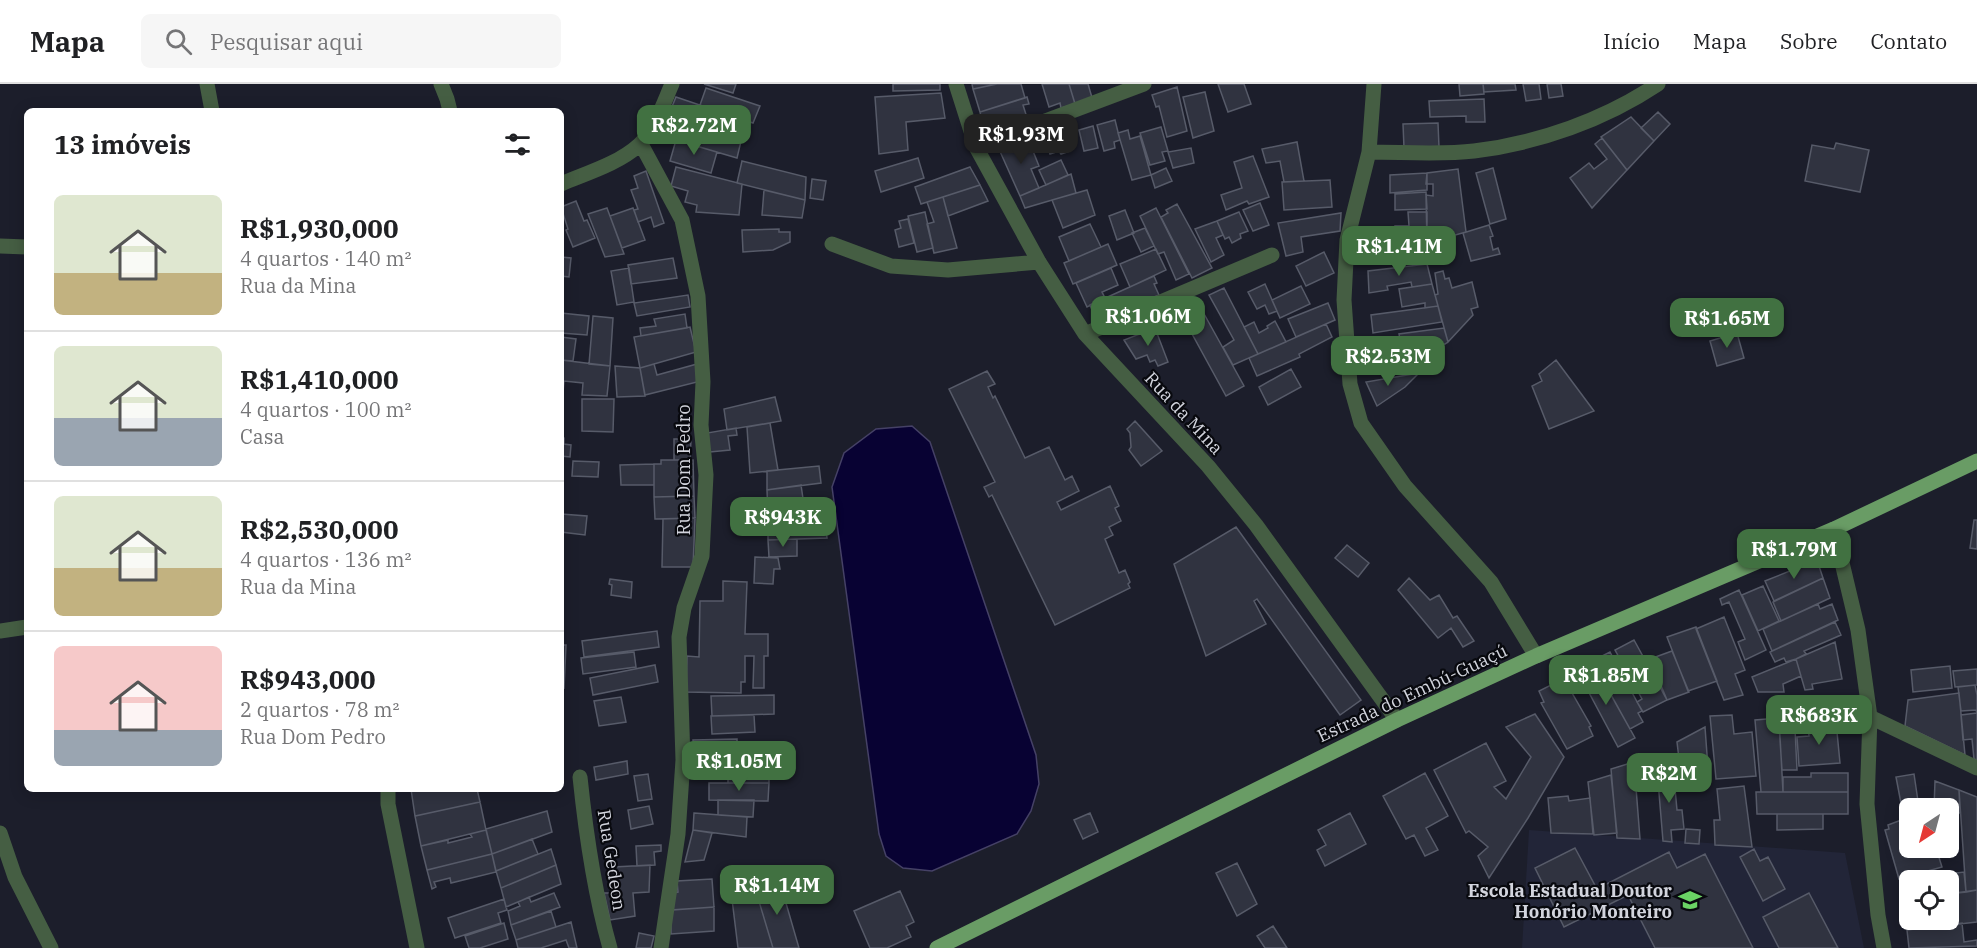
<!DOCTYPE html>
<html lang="pt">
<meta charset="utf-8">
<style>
:root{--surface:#fff;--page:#f6f6f6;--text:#202124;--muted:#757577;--line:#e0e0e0;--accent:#417141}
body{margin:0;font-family:"IBM Plex Serif",serif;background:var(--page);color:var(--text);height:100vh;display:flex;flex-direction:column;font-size:22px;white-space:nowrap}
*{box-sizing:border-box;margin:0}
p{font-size:20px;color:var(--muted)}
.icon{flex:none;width:33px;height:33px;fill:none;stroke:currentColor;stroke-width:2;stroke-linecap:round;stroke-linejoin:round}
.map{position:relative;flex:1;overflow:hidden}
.sheet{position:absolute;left:24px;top:24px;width:540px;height:684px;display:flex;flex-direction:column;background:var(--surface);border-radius:9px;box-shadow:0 3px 15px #0003}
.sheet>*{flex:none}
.needle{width:39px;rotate:216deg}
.fabs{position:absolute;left:1899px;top:714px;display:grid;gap:12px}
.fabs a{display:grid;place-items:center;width:60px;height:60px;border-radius:9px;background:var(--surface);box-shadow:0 3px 15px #0003;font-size:30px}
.price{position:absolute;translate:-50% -51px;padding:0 14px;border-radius:12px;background:var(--accent);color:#fff;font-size:20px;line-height:39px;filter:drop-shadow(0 2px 3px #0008)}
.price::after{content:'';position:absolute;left:50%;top:36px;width:18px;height:14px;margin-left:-9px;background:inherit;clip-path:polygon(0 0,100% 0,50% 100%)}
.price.active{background:#222;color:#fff}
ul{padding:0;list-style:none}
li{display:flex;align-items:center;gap:18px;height:150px;padding:0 30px}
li+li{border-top:2px solid var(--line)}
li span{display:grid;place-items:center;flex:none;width:168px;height:120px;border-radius:9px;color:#555}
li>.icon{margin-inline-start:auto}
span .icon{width:72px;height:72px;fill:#fffc;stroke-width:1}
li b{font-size:26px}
h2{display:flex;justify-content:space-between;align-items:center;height:72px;padding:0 30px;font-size:26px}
header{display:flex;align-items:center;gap:36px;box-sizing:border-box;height:84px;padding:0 30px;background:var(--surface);border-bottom:2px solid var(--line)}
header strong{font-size:28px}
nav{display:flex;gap:33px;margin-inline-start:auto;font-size:21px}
.search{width:420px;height:54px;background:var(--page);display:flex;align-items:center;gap:15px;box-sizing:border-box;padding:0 21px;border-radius:9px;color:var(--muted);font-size:22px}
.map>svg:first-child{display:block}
.built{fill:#222538}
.water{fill:#080233;stroke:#454166;stroke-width:1.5}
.building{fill:#303340;stroke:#575b69;stroke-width:1.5}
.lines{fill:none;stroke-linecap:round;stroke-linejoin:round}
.minor{stroke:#455e43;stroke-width:15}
.major{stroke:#699c65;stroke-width:15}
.labels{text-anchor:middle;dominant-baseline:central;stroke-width:4.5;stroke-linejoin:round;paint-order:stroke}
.street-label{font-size:18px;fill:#d2d4dd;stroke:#08090e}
.poi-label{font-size:18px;font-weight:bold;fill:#d2d4dd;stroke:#08090e;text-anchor:end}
</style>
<header>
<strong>Mapa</strong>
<div class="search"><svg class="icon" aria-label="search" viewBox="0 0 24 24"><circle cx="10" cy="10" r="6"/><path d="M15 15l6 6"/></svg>Pesquisar aqui</div>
<nav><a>Início</a><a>Mapa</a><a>Sobre</a><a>Contato</a></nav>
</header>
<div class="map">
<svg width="1977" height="864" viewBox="0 0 1977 864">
<rect width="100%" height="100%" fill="#1c1e2b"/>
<path class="built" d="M1529 746 1845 769 1864 864H1522Z"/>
<path class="water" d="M912 342 930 358 1036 671 1039 700 1031 727 1017 750 932 787 903 784 886 772 879 750 832 403 844 369 876 345Z"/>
<path class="building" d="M704 0H736L733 9Z
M893 0H940V6L893 7Z
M972 0H997L973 5Z
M997 0H1021L1025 14 980 28 973 5Z
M1042 0H1069L1075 20 1061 24 1060 19 1049 23Z
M1069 0H1088L1093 17 1076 23Z
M1218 0H1244L1251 20 1228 28Z
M1459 0H1483L1484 10 1460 12Z
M1483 0H1515L1516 6 1484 8Z
M1523 0H1539L1541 15 1526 17Z
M1547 0H1561L1563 12 1549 14Z
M1177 3 1187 47 1167 53 1159 22 1156 23 1152 11Z
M706 4 760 22 753 39 700 21Z
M1205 8 1214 47 1193 54 1183 13Z
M941 9 945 34 906 38 908 66 879 70 875 13Z
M676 13 738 34 733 50 691 37 693 32 671 25Z
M1027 13 1029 20 1023 21 1029 40 986 54 980 28Z
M1484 15 1485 38H1466V32L1430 33 1429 17Z
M1658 28 1670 40 1654 57 1641 44Z
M1631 33 1654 57 1627 86 1601 53Z
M1115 36 1120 56 1114 58 1115 64 1104 67 1097 41Z
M694 38 742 53 737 74 676 56 682 39 692 43Z
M1438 39 1439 63 1404 64 1403 40Z
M1061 42 1070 67 1061 70 1059 67 1050 70 1042 48Z
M1093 42 1098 64 1084 67 1079 46Z
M1161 43 1168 67 1162 68 1165 77 1150 81 1140 49Z
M1128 46 1130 55 1140 52 1151 91 1132 96 1118 49Z
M1602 54 1627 86 1592 124 1570 94 1589 79 1594 85 1607 75 1595 60Z
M1020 55 1024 62 1031 58 1035 66 1033 67 1039 82 1031 85 1039 104 1020 112 998 63Z
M676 56 717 68 711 89 670 77Z
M1297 58 1304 97 1284 98 1280 77 1266 79 1262 65Z
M1836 59 1869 66 1860 108 1805 97 1812 61 1834 65Z
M1191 64 1194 79 1173 84 1168 68Z
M1253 72 1269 113 1249 120 1247 117 1226 126 1221 111 1242 104 1234 78Z
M918 74 924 94 881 108 875 87Z
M1061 76 1068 91 1046 101 1039 86Z
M742 77 806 93 805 116 737 99Z
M676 83 742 100 739 131 696 128 697 121 685 118 688 107 671 102Z
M970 83 980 101 921 120 915 103Z
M1166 84 1172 97 1155 104 1151 91Z
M1493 84 1506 135 1490 140 1476 89Z
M1458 85 1466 148 1427 159 1426 111 1433 112V100H1426L1427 89Z
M646 87 664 139 654 143 651 133 638 138 634 126 638 125 631 106 638 104 634 92Z
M1427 89V106L1390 109V91Z
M1071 90 1076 109 1025 124 1020 112Z
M812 95 826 97 823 116 810 114Z
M1330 96 1332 123 1284 126 1282 98Z
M980 101 988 117 948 132 943 113Z
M764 106 805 116 802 134 762 131Z
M1087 106 1095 131 1063 144 1052 116Z
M1426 108 1427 125 1395 126V110Z
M943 113 957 164 934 169 927 140 934 138 927 118Z
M576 117 584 137 587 136 595 154 573 163 566 146 568 145 561 123Z
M1260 119 1269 141 1253 147 1243 126Z
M1177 120 1212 184 1192 194 1161 133 1168 129 1166 126Z
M607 124 624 170 605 173 588 130Z
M633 124 645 156 622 164 610 132Z
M1156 124 1189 190 1176 196 1164 168 1158 170 1140 132Z
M1125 126 1134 149 1117 156 1109 132Z
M925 128 933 164 917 168 908 132Z
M1239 128 1248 147 1240 150 1241 154 1232 159 1229 153 1225 155 1217 137Z
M1408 128H1427V159L1395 160V142H1409Z
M1341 129 1340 147 1301 153 1303 168 1286 172 1278 139Z
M908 135 914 159 899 163 895 146 901 144 899 137Z
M1217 137 1223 151 1216 154 1224 171 1211 178 1195 145Z
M1090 140 1101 163 1069 177 1059 153Z
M1489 141 1493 152 1490 153 1493 166 1498 164 1500 170 1471 177 1463 149Z
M1145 144 1154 162 1141 168 1132 149Z
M779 145V148H790V158L773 166 743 168 742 146Z
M1108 160 1117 181 1073 200 1064 179Z
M1156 165 1166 186 1130 203 1120 180Z
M1324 168 1334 189 1306 202 1296 182Z
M561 173 571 174 569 193 561 192Z
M673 174 677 194 631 200 628 181Z
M1427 180 1432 200 1412 203 1411 198 1387 202 1388 206 1369 209 1368 187Z
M629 184 634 218 617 221 611 187Z
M1111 184 1118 201 1102 208 1105 214 1087 223 1076 199Z
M1443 187 1445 195 1449 194 1452 204 1472 198 1478 223 1471 225 1473 231 1448 258 1435 211 1438 210 1435 189Z
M1154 192 1157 199 1154 200 1159 211 1096 236 1090 221Z
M1265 200 1277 227 1269 230 1265 221 1257 225 1248 208Z
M1432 200 1438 222 1425 224V219L1402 223 1399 205Z
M1301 202 1310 220 1280 234 1272 216Z
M1224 204 1258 270 1233 281 1223 263 1234 256 1209 211Z
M688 211 690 223 637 232 634 219Z
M1328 219 1335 236 1296 253 1288 235Z
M1438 222 1442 238 1373 249 1371 231Z
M1203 228 1244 302 1226 312 1185 237Z
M561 229 589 232 587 251 561 249Z
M685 230 687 244 641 252 640 244 656 242 654 235Z
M593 232 613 234 610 282 589 280Z
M1275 237 1286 258 1258 270 1244 243 1254 238 1259 249 1268 244 1267 242Z
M1326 240 1332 253 1299 270 1300 273 1257 292 1249 274Z
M690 243 696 268 640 284 634 253Z
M1155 244 1168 278 1158 282 1155 276 1150 278 1147 271 1136 275 1124 256Z
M1444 244 1448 258 1445 260 1402 266 1399 250Z
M1737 249 1744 274 1717 282 1710 257Z
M561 253 576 255 573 277 561 276Z
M561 276 610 282 607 312 582 311 583 299 564 297 563 308H561Z
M1556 276 1594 327 1549 345 1532 302 1542 297 1539 290Z
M654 280 657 291 697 280 701 297 645 311 640 284Z
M615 282 640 284 645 312 617 313Z
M1291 285 1301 303 1268 321 1259 303Z
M987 287 995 300 988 303 993 314 995 312 1025 374 1049 363 1065 396 1072 392 1079 407 1057 418 1061 426 1110 402 1119 422 1115 424 1121 437 1109 443 1113 451 1105 455 1119 489 1125 486 1130 498 1128 500 1130 504 1055 541 992 411 989 413 984 403 995 398 949 305Z
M1419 289 1405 303 1377 322 1366 298Z
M775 313 781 337 727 346 724 325Z
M582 315H614L613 348 582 347Z
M1135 337 1162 367 1141 382 1129 366 1131 363 1130 349 1127 345Z
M770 339 778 386 750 389 747 343Z
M736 344 737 351 728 352 730 366 710 368 707 349Z
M561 353 564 354V360L571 361 570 373 561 372Z
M674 355H691L690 376H674Z
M661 376H693L694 412 654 413V380H661Z
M573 377 599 378 598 393 572 392Z
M654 380V401H621L620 381Z
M819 382 821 399 767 406V387Z
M801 401 805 428 768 432 767 406Z
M694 412 695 434 655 435 654 413Z
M824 427 827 454 768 456V432Z
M561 430 587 432 585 451 561 448Z
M695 434 693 483H662L663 435Z
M1974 436H1977V465L1970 464Z
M1236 443 1361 616 1340 631 1257 515 1254 517 1266 540 1206 572 1174 480Z
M797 455V472L769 473 768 456Z
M1347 461 1369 479 1358 493 1335 474Z
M755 473 778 474 780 485H774L773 500 754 499Z
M1817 476 1823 494 1774 517 1765 497Z
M1409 494 1430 516 1439 511 1453 534 1457 532 1474 557 1463 563 1451 544 1438 554 1398 506Z
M1823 494 1830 514 1781 537 1773 518Z
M610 495 632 498 631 514 611 511 612 501 609 500Z
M723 497 747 498 745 550H768V572H764V604H753L754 572H745V598H741V609L686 608 687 572 699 573 700 517H723Z
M1763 502 1779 537 1758 547 1742 511Z
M1739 506 1766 566 1745 576 1738 558 1745 555 1729 518 1722 521 1720 515Z
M1818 520 1820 525 1832 520 1838 536 1772 567 1763 545Z
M1724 533 1745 586 1735 590 1743 611 1724 616 1696 545Z
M1835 538 1841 551 1804 567 1806 570 1796 575 1786 578 1784 574 1775 578 1770 568Z
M1696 543 1717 597 1688 607 1667 553Z
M657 547 659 563 584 573 582 557Z
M1634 556 1667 616 1643 628 1637 618 1642 615 1615 566Z
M1835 558 1842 595 1812 600 1813 605 1805 606 1796 575Z
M561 561H566L564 604 561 603Z
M1672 567 1689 608 1667 616 1650 575Z
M634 568 636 583 583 590 581 574Z
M1610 568 1642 627 1638 629 1643 638 1630 645 1592 577Z
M1796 575 1801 592 1783 600 1784 608H1758L1752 593Z
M1594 580 1635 654 1618 663 1578 588Z
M655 581 658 598 593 611 590 594Z
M1950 582 1952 604 1913 608 1911 586Z
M1977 585V601L1955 603 1953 587Z
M1555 599 1559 607 1568 602 1591 642 1589 643 1593 652 1567 665 1541 619 1544 618 1539 607Z
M1975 601 1977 611V676L1974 675 1972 655 1963 656 1961 631 1977 629 1976 626 1961 627 1958 603Z
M1959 609 1965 671 1905 642 1908 616Z
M774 611V630L712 632 711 612Z
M621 613 626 638 599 642 594 617Z
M1794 624 1797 686H1782L1778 625Z
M1535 630 1564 673 1528 734 1489 794 1478 772 1488 763 1469 747 1466 749 1434 686 1486 659 1506 697 1494 703 1506 715 1531 673 1506 643Z
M754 631 755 648 712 650 711 632Z
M1732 631 1734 650 1752 648 1756 692 1716 695 1710 632Z
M1779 634 1783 708H1761L1755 636Z
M1818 639V641L1833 639 1834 649 1837 648 1840 679 1799 682 1797 653 1809 652 1808 640Z
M1705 643 1709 698 1682 700 1677 658Z
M737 655V664H729V669L694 671 693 656Z
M739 670H768L769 682 739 683Z
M627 677 628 690 596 696 594 683Z
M1634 678 1640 755 1617 754 1611 685Z
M769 682V699H728V683Z
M1673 683 1677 726H1682L1684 745 1671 746 1672 758 1663 757 1657 685Z
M1425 689 1448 732 1426 744 1438 766 1425 772 1414 751 1406 755 1383 712Z
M1811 689H1848V708H1783V693H1811Z
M648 690 652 715 638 717 634 692Z
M1914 690 1919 724H1910V764H1938H1936L1942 783 1899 795 1885 746 1889 745 1888 741 1904 735 1896 693Z
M1611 691 1617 749 1594 751 1588 698Z
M1935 697 1959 706 1960 729 1948 727V724H1934Z
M709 699H769L768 717 709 716Z
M1744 702 1752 763 1715 761 1714 736H1720L1717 705Z
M411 705H477L480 718 415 732Z
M1959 706 1977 713V806L1966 808Z
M1756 708H1848V730H1757Z
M1568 712 1569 717 1590 714 1593 750 1551 749 1548 714Z
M718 716H754L753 733 718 731Z
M480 718 486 746 421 762 415 732Z
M649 722 653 740 631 745 628 726Z
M547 727 552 748 492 770 486 745Z
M694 729 747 733 746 753 693 746Z
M1090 729 1098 748 1083 755 1074 736Z
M1350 729 1366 760 1325 782 1317 766 1326 761 1318 746Z
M1777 730H1823V745L1777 746Z
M1686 745 1700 746 1699 760 1685 759Z
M486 746 492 770 427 786 421 762 448 756V759L472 753 470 750Z
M693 746 712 749 704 776 685 778Z
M532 755 538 770 496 787 492 770Z
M661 761V767L654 768 655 781 637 782 636 762Z
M1575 764 1597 805 1669 768 1677 784 1705 770 1753 864H1655L1628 811 1564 843 1535 784Z
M551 765 556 781 501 804 496 787Z
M1754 765 1760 777 1768 773 1785 805 1763 817 1740 773Z
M492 770 496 788 451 799 450 794 434 798 436 803 432 805 427 786Z
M1237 779 1257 820 1237 832 1216 789Z
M556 781 561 800 506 823 501 804Z
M650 781 649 808 633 809 635 832 610 836 604 809H619V801H615L614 783Z
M1964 788 1966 808 1948 810V796H1910V815L1903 816 1900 796Z
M712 795 714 823 673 826 672 809 678 808 677 797Z
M779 795 799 864H773L755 804Z
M754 799 755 804 773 864H738L731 807Z
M1977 806V838L1907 846 1903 816 1910 815V836H1948V810Z
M900 807 914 838 906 842 911 853 887 864H870L854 827Z
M554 809 560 823 511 841 508 827 520 822 518 818 529 813 531 818Z
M1809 809 1838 864H1779L1763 833Z
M504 815 507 826 498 829 501 839 455 854 448 834Z
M714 823V847L671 850V826Z
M551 827 556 843 516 856 511 841Z
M571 838 577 864H569L566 856 541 864H518L516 856Z
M504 839 508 855 480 864H469L465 852Z
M1962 839 1964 858 1977 856V862L1909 864 1907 846Z
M1273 842 1287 864H1265L1257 852Z
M639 849 654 852 651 864H636Z"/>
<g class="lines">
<path class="minor" d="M207 0 212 27
M441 0 447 15 450 27
M956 0 976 63 1039 178 1085 250 1208 382 1256 441 1397 636
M1374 0 1369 68 1347 156 1344 216 1350 300 1361 339 1405 402 1491 498 1536 572
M641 60 682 136 698 212 703 298 701 341 706 391 702 472 684 524 679 553 683 676 678 750 661 864
M976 63 1144 0
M1369 68C1403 68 1441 71 1474 67 1539 59 1604 36 1658 0
M561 100C587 89 618 80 639 61 654 48 664 18 672 0
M832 160 891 182 948 186 1039 178
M0 162 27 163
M1085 250 1272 171
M1834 445 1858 546 1870 633 1867 720 1878 831 1884 864
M0 547 27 543
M1870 633 1977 684
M580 693C586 751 594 808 610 864
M388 705V720L417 864
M0 749 15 793 51 864"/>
<path class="major" d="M937 864 1397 636 1536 572 1834 445 1977 377"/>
</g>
<defs>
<g id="school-bare" transform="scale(1.8)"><path d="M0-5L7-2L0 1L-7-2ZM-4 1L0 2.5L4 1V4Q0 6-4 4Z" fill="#6ad364" stroke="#08090e" stroke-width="2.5" paint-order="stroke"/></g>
</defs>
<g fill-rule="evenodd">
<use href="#school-bare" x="1690" y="816"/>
</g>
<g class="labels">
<g class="street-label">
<text transform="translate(1184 329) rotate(47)">Rua da Mina</text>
<text transform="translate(683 386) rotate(-90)">Rua Dom Pedro</text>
<text transform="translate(1412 609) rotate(-25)">Estrada do Embú-Guaçú</text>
<text transform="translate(612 776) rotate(81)">Rua Gedeon</text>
</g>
<g class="poi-label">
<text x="1672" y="806">Escola Estadual Doutor<tspan x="1672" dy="21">Honório Monteiro</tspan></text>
</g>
</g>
</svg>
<div class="fabs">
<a><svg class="needle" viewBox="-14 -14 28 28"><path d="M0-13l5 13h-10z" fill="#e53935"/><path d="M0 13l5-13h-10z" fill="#757577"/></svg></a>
<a><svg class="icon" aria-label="locate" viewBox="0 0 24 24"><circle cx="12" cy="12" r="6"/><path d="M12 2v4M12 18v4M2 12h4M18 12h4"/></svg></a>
</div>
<b class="price" style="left:694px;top:72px">R$2.72M</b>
<b class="price active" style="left:1021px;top:81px">R$1.93M</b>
<b class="price" style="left:1399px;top:193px">R$1.41M</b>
<b class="price" style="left:1148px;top:263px">R$1.06M</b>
<b class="price" style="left:1727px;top:265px">R$1.65M</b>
<b class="price" style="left:1388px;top:303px">R$2.53M</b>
<b class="price" style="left:783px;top:464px">R$943K</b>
<b class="price" style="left:1794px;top:496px">R$1.79M</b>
<b class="price" style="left:1606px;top:622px">R$1.85M</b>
<b class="price" style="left:1819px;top:662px">R$683K</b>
<b class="price" style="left:739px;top:708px">R$1.05M</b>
<b class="price" style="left:1669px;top:720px">R$2M</b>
<b class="price" style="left:777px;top:832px">R$1.14M</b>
<section class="sheet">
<h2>13 imóveis<svg class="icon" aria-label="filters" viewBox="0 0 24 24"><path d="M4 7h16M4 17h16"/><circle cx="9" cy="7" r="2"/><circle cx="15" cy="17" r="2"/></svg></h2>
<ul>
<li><span style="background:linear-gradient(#dfe7d0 65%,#c2b280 0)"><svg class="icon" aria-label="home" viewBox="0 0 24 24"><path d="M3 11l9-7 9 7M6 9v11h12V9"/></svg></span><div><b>R$1,930,000</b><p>4 quartos · 140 m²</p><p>Rua da Mina</p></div></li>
<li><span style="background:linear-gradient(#dfe7d0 60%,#9aa5b1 0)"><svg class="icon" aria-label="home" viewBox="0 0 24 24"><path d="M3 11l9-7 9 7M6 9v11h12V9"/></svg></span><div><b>R$1,410,000</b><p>4 quartos · 100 m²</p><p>Casa</p></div></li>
<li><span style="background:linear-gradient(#dfe7d0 60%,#c2b280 0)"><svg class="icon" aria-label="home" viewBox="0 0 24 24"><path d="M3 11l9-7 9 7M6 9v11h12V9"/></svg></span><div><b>R$2,530,000</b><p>4 quartos · 136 m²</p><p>Rua da Mina</p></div></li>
<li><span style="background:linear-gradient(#f6c9c9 70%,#9aa5b1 0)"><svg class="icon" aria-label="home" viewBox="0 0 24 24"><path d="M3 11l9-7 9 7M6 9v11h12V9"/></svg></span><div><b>R$943,000</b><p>2 quartos · 78 m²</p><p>Rua Dom Pedro</p></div></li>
</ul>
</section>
</div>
